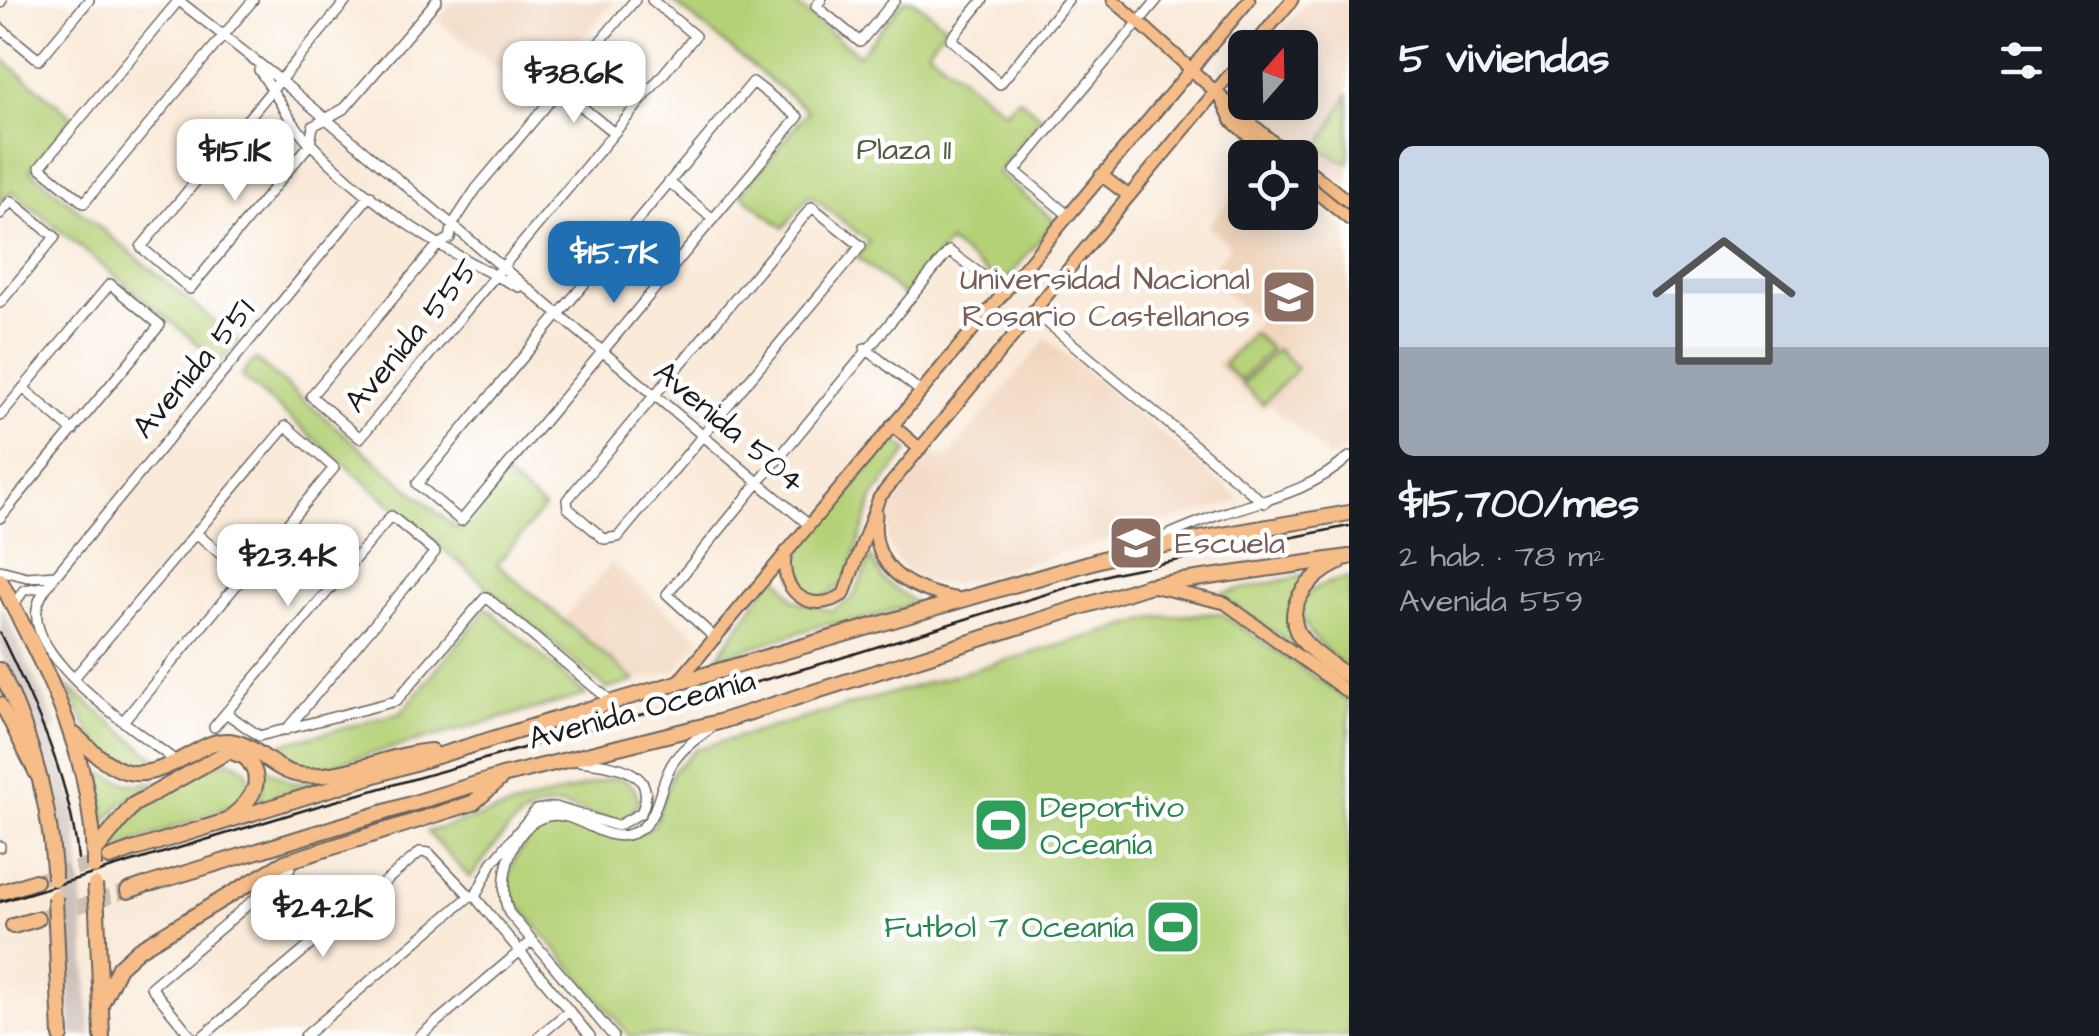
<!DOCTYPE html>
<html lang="es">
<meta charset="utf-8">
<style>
:root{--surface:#171b24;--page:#242831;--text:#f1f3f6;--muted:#9ea1a6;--accent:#1f6fb2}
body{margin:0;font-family:"Architects Daughter",sans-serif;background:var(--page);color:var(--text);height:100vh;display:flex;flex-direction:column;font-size:38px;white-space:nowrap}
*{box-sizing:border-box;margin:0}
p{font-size:32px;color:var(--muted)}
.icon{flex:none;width:55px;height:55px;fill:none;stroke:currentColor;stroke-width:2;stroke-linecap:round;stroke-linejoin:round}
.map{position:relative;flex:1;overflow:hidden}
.sheet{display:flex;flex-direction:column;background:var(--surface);width:750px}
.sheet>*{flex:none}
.needle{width:65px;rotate:20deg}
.fabs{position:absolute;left:1228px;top:30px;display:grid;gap:20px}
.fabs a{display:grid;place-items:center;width:90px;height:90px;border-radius:15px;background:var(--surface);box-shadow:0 5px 25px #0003;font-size:50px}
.price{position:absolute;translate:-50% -85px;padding:0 22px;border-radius:20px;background:#fff;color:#222;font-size:32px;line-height:65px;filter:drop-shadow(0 2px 5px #0008)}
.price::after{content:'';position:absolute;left:50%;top:60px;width:30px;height:22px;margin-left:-15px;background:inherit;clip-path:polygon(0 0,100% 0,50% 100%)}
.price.on{background:var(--accent);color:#fff}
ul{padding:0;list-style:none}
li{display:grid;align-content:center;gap:20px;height:530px;padding:0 50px}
li span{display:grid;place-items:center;height:310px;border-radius:15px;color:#555}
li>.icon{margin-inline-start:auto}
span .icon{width:180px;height:180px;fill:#fffc;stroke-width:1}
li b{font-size:42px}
h2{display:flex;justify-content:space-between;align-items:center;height:120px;padding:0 50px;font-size:42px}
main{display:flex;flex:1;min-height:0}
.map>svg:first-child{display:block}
.built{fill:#f1d5bd}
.industrial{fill:#cec1ba}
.green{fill:#b5d177;stroke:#68764a;stroke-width:2.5}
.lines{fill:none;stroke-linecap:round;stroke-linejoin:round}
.highway-tunnel{stroke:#cdc1b3;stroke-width:14;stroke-dasharray:14 7;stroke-linecap:butt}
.minor-casing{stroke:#69645e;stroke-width:12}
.major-casing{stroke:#69645e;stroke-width:15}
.highway-casing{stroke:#69645e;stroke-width:18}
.minor{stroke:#fff;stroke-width:9}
.major{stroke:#f7bd88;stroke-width:11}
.highway{stroke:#f7bd88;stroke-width:14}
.rail{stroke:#1c1c1c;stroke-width:2.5}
.highway-bridge-casing{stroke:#69645e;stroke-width:18;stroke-linecap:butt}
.highway-bridge{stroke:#f7bd88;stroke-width:14}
.labels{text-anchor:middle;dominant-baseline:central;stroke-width:9;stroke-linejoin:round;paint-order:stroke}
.park-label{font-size:32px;fill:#525b3c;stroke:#fff}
.education-label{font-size:32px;fill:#785e54;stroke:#fff;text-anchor:end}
.street-label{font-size:32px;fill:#1c1c1c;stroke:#fff}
.leisure-label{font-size:32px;fill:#27864d;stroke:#fff;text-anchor:start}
</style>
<main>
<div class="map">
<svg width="1349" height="1036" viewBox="0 0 1349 1036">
<rect width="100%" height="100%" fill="#fff"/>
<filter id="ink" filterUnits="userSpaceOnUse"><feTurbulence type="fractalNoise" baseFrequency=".01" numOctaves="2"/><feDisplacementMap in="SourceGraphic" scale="20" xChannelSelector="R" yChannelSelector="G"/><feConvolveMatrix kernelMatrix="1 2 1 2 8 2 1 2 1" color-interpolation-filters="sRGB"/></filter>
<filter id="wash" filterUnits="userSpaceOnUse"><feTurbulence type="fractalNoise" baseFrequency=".0048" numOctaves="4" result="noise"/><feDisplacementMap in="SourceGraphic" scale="40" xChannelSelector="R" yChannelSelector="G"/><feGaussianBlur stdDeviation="2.25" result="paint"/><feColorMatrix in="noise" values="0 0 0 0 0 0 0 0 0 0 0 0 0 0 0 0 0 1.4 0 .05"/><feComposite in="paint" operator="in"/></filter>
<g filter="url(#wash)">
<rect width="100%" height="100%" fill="#f9ead9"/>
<path class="built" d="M455 0H615L533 99 438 20Z
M1308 0H1349V184L1247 103 1300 102V48L1269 47Z
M1245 181V212H1300V191L1349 232V444L1331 459 1269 404 1263 410 1215 365 1259 320 1205 277 1230 246 1208 226Z
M1046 339 1241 500 954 585 921 581 901 566 888 543 887 516 892 499 930 454 947 459Z
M611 564 701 639 676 670 635 681 563 620Z"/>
<path class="industrial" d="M0 605 58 727 51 731 76 807 91 1036H72L57 806 38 736 0 651Z"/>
<path class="green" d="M671 0H790L859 55 904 0H914L946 26 928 50 1005 112 1018 98 1042 117 997 173 1055 221 1002 285 949 242 904 296 857 257 869 242 810 195 783 228 741 194 808 111Z
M0 57 73 117 30 170 238 341 220 362 12 191 0 204Z
M1349 93V164L1319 148Z
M1253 333 1271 349 1240 381 1223 365Z
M1277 349 1297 368 1263 404 1242 384Z
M255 359 457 529 504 475 544 508 497 564 635 681 607 689 241 376Z
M893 438 908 451 874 496 845 583 822 598 803 593 793 577 795 558Z
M871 557 883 580 915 603 865 619 819 626 717 658 776 573 794 600 831 611 853 598Z
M1307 575 1291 602 1311 658 1218 594Z
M1349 578V669C1307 638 1267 592 1349 578Z
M487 608 586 695 316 769 282 763 262 749 401 713Z
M1221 613 1349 701V1036H630L508 893C507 875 511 864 521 849 565 787 588 862 653 827L673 771 696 749 1158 617Z
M66 685 160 762C107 784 85 721 66 685Z
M230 760 245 769 250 779 241 802 110 852C118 816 195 766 230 760Z
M258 764 292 783 326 782 259 801 263 788Z
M100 772 129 784 159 782 120 805 105 823Z
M612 778C628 778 638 787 638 804L626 820C607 823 591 815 573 809 524 792 498 844 470 878L427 832Z"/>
</g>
<g filter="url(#ink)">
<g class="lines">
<path class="highway-tunnel" d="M35 881 110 858
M37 919 128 891"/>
<g class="minor-casing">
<path id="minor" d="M178 0 280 80 809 525
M179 0 40 167 84 203 253 0
M635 0 476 189 453 224 450 238 437 246 311 396 360 438 695 36 652 0
M821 0 816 6 860 42 895 0
M983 0 951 39 1000 84 1068 0
M0 3 2 0
M0 28 39 60 89 0
M259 70C276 94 292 126 313 146 371 205 444 252 519 287
M753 82 798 117 461 521 417 484Z
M560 89 614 133
M310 144 190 289 141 247 347 0
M310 144 313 126 345 108 437 0
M669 182 713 219
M812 207 861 246 618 537 604 539 568 508 567 500Z
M0 214 11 201 55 237 0 303
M1068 215 1015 171 1157 0
M1032 310 1264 503
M865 348 920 391
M23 388 73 431
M0 416 110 284 160 325 0 518
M196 533 245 575
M1147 544C1171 534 1195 523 1221 514 1268 499 1311 491 1349 457
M0 570 27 577 56 575
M14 604 24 590 48 586
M716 639 667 594 949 251 1004 291
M74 678 286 426 334 468 124 720
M226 713 259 736 396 701 486 597 612 702
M214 727 391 516 435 552 286 730
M173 759C136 730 29 661 37 609 39 596 48 585 56 575L370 195
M579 761C609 765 661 768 641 813L617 826 555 807 536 810 492 863 475 897 590 1036
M0 846V847
M191 1036 151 987 290 869
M203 1036 420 852 429 853 470 896
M305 1036 470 896
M420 1036 532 941
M539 1036 569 1011
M613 1036 509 913C496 883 511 823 548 816 581 809 610 854 643 827 659 813 660 783 672 764 681 749 697 738 711 728"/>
</g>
<g class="major-casing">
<path id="major" d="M1113 0C1174 51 1230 109 1293 158
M1252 48 1292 0
M1221 98 1232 121 1274 158
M1300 163 1349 202
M1101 175 1129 196
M1300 179 1349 219
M892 425 920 449
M876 514C869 570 911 591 959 599
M786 552C777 590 810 617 844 594L879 498 1245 56
M1156 587 1225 603 1349 693
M677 683 1249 0
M0 703 36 775"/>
</g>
<g class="highway-casing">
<path id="highway" d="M1339 562C1310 575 1276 611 1305 643 1317 656 1334 667 1349 677
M0 580C48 675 90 748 94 857
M0 670C31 734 49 798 54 869
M75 735C118 776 135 786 189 755 201 749 212 741 225 741 254 740 272 772 301 775 344 780 388 754 431 751
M139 848 612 702 1130 551 1349 513
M94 853 133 805 229 751 245 757C267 780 252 800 231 817
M110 858 135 849
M150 884 502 776 719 722 1147 586 1349 557
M128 891 145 885
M2 892 35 881
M97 911 102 1036
M56 924 61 1036
M13 926 37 919
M101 1004 119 967 139 949 285 862 473 803 501 778"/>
</g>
<use href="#minor" class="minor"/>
<use href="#major" class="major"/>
<use href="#highway" class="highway"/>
<path class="rail" d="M0 633C35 706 70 777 78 859
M0 902 318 806 831 661 1114 573 1349 526"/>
<g class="highway-bridge-casing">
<path id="highway-bridge" d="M94 857V867
M54 869V879
M95 885 97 911
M55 897 56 924"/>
</g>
<use href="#highway-bridge" class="highway-bridge"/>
</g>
</g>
<defs>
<g id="university-square" transform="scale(2.875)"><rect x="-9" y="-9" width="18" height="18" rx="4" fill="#8d6e63" stroke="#fff"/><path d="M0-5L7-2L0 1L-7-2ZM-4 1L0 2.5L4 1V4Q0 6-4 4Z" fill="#fff"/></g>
<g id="school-square" transform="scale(2.875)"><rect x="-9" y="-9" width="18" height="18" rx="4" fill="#8d6e63" stroke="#fff"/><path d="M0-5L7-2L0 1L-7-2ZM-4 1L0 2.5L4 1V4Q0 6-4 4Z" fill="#fff"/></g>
<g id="stadium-square" transform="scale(2.875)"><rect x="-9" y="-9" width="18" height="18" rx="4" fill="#2e9e5b" stroke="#fff"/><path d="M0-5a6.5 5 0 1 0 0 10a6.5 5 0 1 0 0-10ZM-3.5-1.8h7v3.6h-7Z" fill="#fff"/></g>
</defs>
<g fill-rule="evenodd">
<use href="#university-square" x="1289" y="297"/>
<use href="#school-square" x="1136" y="543"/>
<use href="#stadium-square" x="1001" y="825"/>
<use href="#stadium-square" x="1173" y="927"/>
</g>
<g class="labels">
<g class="park-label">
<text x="904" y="149">Plaza 11</text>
</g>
<g class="education-label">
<text x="1250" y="279">Universidad Nacional<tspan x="1250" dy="37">Rosario Castellanos</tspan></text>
<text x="1175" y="543" text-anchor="start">Escuela</text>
</g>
<g class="street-label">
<text transform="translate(412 336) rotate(-50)">Avenida 555</text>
<text transform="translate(194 369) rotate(-50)">Avenida 551</text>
<text transform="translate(729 427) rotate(40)">Avenida 504</text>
<text transform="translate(642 710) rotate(-15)">Avenida Oceanía</text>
</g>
<g class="leisure-label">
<text x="1040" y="807">Deportivo<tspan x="1040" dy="37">Oceanía</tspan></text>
<text x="1134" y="927" text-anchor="end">Futbol 7 Oceanía</text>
</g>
</g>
</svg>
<div class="fabs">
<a><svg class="needle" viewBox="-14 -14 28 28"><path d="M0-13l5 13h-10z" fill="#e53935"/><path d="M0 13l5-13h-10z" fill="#9ea1a6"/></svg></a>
<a><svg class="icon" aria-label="locate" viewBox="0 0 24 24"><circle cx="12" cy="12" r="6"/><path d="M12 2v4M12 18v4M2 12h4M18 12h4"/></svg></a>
</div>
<b class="price" style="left:574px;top:126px">$38.6K</b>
<b class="price" style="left:235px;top:204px">$15.1K</b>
<b class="price on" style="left:614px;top:306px">$15.7K</b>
<b class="price" style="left:288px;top:609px">$23.4K</b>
<b class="price" style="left:323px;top:960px">$24.2K</b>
</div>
<section class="sheet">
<h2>5 viviendas<svg class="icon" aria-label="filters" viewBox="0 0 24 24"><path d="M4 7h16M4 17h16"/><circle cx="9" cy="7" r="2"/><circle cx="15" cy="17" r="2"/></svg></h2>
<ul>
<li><span style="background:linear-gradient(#c9d6e8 65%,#9aa5b1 0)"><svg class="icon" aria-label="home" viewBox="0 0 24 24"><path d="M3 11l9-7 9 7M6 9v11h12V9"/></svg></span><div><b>$15,700/mes</b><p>2 hab. · 78 m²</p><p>Avenida 559</p></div></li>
</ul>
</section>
</main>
